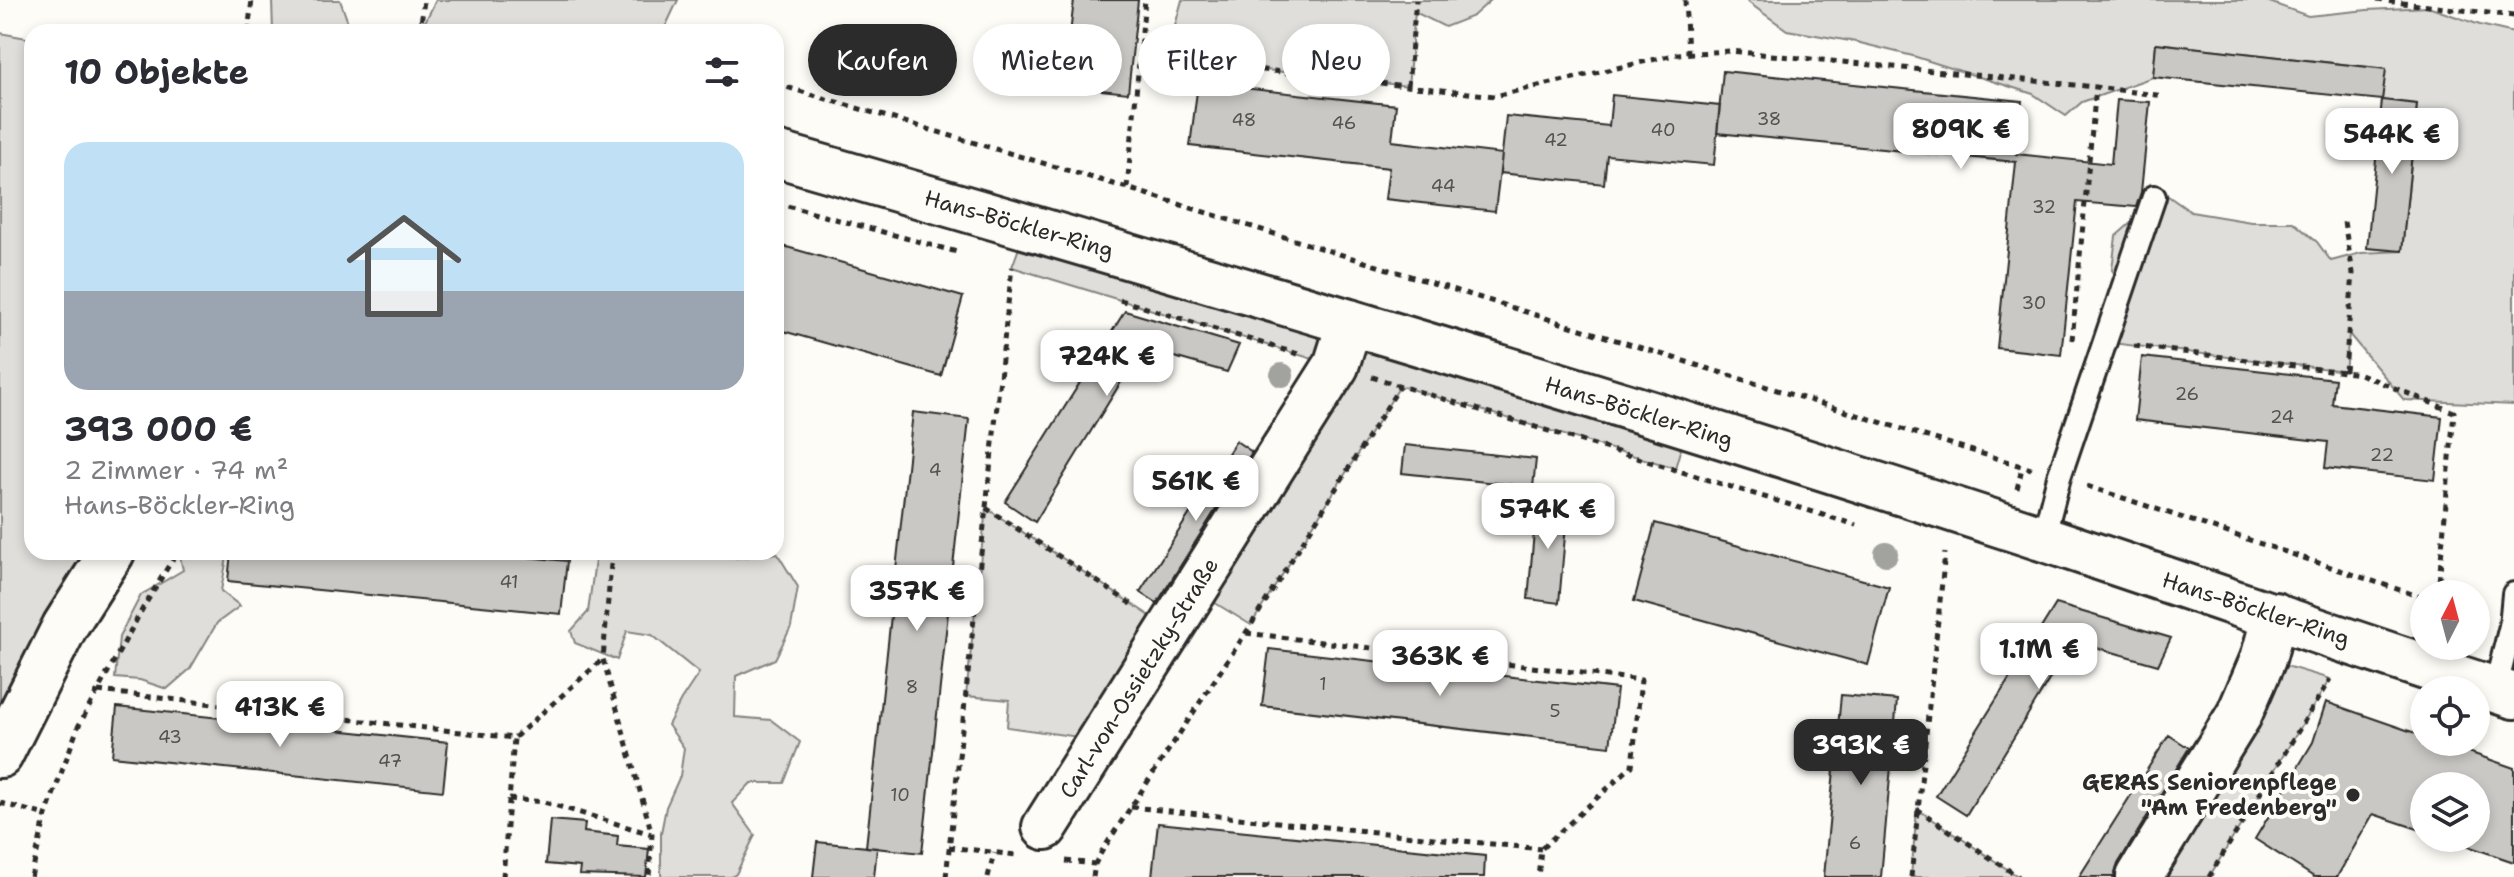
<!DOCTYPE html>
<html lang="de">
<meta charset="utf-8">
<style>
:root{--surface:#fff;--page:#f2f2f3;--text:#2b2b33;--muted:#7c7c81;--accent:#2b2b2b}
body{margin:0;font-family:"Shantell Sans",sans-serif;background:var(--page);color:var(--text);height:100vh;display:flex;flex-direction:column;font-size:30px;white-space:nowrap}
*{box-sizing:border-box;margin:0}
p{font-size:26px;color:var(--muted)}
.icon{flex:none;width:44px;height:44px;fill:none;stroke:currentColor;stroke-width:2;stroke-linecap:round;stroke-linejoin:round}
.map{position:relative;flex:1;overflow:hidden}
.panel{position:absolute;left:24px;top:24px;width:760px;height:536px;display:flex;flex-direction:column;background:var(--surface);border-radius:24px;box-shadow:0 4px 12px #0003}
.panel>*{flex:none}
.guide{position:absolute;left:808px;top:24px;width:760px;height:72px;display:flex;gap:16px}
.needle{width:52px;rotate:6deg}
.controls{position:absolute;left:2410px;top:580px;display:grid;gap:16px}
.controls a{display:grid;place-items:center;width:80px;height:80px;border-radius:50%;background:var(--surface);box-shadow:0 4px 12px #0003;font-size:40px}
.price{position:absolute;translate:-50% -68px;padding:0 18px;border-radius:16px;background:#fff;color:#222;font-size:26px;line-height:52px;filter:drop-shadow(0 2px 4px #0008)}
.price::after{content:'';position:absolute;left:50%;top:48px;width:24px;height:18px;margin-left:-12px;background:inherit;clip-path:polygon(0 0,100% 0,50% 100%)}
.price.on{background:var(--accent);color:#fff}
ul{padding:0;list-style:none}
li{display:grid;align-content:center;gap:16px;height:424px;padding:0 40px}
li span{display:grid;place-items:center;height:248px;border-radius:24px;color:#555}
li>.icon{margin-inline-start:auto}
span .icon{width:144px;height:144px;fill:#fffc;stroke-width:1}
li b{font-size:34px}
h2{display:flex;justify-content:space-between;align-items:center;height:96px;padding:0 40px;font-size:34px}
.chip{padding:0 28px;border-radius:36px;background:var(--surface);box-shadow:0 4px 12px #0003;font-size:28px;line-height:72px}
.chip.on{background:var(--accent);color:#fff}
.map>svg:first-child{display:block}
.green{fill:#dfdeda;stroke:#858482;stroke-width:2}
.building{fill:#c9c8c4;stroke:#2b2b2b;stroke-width:2}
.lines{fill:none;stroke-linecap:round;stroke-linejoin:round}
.service-casing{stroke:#2b2b2b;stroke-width:28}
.minor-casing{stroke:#2b2b2b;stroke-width:50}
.path{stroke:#2b2b2b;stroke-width:5;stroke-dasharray:6 6;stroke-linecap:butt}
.service{stroke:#fdfcf7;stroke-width:22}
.minor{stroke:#fdfcf7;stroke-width:44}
.tree{fill:#a2a29f}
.poi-dot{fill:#2b2b2b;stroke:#fdfcf7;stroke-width:3}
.labels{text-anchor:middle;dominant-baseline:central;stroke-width:8;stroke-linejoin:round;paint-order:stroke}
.number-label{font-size:18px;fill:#525251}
.street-label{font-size:22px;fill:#2b2b2b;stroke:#fdfcf7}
.poi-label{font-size:22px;font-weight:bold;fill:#2b2b2b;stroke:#fdfcf7;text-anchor:end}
</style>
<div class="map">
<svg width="2514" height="877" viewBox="0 0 2514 877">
<rect width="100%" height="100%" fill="#fdfcf7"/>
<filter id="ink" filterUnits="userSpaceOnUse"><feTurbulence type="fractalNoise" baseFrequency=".0125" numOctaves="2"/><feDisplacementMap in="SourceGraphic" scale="16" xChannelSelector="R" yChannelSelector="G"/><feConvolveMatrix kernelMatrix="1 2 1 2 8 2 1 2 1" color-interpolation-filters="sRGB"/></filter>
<g filter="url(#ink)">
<path class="green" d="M272 0H340L350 28 392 32 425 22 436 0H678L663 32H273Z
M1182 0H1491L1473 16 1445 27 1415 12 1408 86 1166 59Z
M1745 0H2264L2308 16 2367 10 2428 7 2480 25 2514 33V405L2404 400 2349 334 2345 371 2103 342 2124 287 2112 270 2116 236 2141 214 2151 184 2191 212 2251 222H2293L2317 242 2331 261 2361 253 2402 251 2417 105 2382 100 2385 69 2156 43 2153 77 2082 102 2066 116 2033 94 1913 56 1856 42 1787 30Z
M0 33 32 39V552H87L0 722Z
M1027 226 1687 427 1675 468 1400 386 1251 625 1194 590 1336 366 1012 267Z
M986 508 1170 629 1100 740 1007 727 1009 700 966 696Z
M179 552H226L227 557 221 591 240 606 217 623 190 669 167 689 140 680 115 678 119 637 141 595 183 570Z
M590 552H726L736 558 777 553 798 587 791 627 775 659 736 676 735 717 771 720 800 742 784 783H751L732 803 755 835 736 874 731 877H662L661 875V833L666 807 680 776 684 748 668 725 681 700 699 673 652 635 627 631 617 660 575 643 571 631 588 612 595 561Z
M2263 659 2330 679 2209 877H2139Z
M1917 809 2019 877H1911Z"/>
<path class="building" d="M1074 0H1138L1128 93 1064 86Z
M2156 43 2386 69 2382 100 2153 77Z
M1723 71 2022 101 2016 154 2111 164 2117 100 2150 102 2141 192 2136 207 2077 202 2061 355 1997 348 2016 162 1717 133Z
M1198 83 1396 105 1392 141 1502 154 1506 116 1609 126 1612 95 1720 106 1714 165 1607 155 1604 184 1500 173 1502 154 1495 211 1385 199 1389 168 1190 146Z
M2382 100 2417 104 2402 251 2367 248Z
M776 244 963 297 941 376 776 329Z
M1125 311 1239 345 1227 372 1142 348 1035 522 1005 502Z
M2142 357 2335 379 2332 404 2442 417 2435 480 2325 468 2328 442 2135 420Z
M913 412 969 419 922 853 866 847Z
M1236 441 1252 452 1157 603 1140 592Z
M1405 445 1536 459 1533 487 1402 473Z
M1537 499 1568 502 1559 603 1528 599Z
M1655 523 1889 587 1868 665 1634 601Z
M231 552H474L567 561 561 614 228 581Z
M2056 604 2171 638 2158 665 2073 641 1966 815 1936 796Z
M1269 649 1617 689 1610 746 1262 706Z
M1841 695 1897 700 1881 877H1824Z
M2326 702 2424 736V742H2440L2514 768V862L2444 838H2476V786H2424V831L2373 814 2337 877H2314L2255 839 2313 742Z
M117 707 448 742 443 791 112 756Z
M2169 735 2189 748 2118 864 2114 877H2079Z
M550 820 585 823 584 832 618 836 617 846 649 849 646 877 579 875 580 867 546 864Z
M1158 823 1485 856 1484 877H1152Z
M817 842 877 848 874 877H813Z"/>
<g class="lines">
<g class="service-casing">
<path id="service" d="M2043 539 2059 477 2154 197
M2495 690 2511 626 2514 594"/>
</g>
<g class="minor-casing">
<path id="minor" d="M776 154C1189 273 1602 395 2011 528 2179 583 2346 642 2514 696
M0 755 65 626 112 552
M1045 827 1336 366 1350 322
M2139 877 2239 715 2263 659 2275 615"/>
</g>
<path class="path" d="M1685 0 1688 53
M2377 0 2514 16
M248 32 252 0
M420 32 424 0
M1166 59 1495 96 1678 54 1730 51 2096 87 2164 96
M776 84 1127 188 2031 469
M1408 86 1416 0
M1127 188 1145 0
M776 203 957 252
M2344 222 2353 273 2345 371
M1120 300 1298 354
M2072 340 2096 87
M2134 346 2360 374 2454 412 2438 594
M1372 377 1856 525
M2087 486 2424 598
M2017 489 2022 468
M986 508 1136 607
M597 552 612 554
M612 552 603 659 652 834 649 877
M1246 633 1641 680 1632 766 1541 849 1538 877
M98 691 514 738 603 659
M509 799 544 802 651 834
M0 803 46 815
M1131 807 1541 849
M1917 809 2019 877
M949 847 1016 855
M1066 861 1095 864
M31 877 46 815 78 727 143 608 177 552
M503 877 514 738
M946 877 1012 267
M988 877 994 853
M1093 877 1095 864 1102 851 1251 625 1400 386
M1911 877 1945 553
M2209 877 2330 679"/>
<use href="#service" class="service"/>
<use href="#minor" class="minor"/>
</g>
<g class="tree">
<circle cx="1282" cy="375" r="12"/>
<circle cx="1886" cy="554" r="12"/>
</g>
</g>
<circle class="poi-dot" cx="2353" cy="795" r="8"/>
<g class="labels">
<g class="number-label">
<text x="1769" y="119">38</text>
<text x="1244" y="120">48</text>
<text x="1344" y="123">46</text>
<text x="1663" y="130">40</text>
<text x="1556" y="140">42</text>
<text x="1443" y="186">44</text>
<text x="2044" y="207">32</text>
<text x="2034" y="303">30</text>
<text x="2187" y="394">26</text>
<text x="2282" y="417">24</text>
<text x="2382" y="455">22</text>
<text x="935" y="470">4</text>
<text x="509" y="582">41</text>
<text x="1323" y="684">1</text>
<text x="912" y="687">8</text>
<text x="1555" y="711">5</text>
<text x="170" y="737">43</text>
<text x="390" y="761">47</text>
<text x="900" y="795">10</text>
<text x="1855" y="843">6</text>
</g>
<g class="street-label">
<text transform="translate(1019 224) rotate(16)">Hans-Böckler-Ring</text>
<text transform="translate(1639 412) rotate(17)">Hans-Böckler-Ring</text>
<text transform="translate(2256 609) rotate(18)">Hans-Böckler-Ring</text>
<text transform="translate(1139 678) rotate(-58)">Carl-von-Ossietzky-Straße</text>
</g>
<g class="poi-label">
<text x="2337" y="782">GERAS Seniorenpflege<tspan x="2337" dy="25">"Am Fredenberg"</tspan></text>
</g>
</g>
</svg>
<div class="controls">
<a><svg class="needle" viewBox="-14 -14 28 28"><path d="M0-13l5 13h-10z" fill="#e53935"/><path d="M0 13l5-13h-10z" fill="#7c7c81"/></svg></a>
<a><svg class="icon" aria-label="locate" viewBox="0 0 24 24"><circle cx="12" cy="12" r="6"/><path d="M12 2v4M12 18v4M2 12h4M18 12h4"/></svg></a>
<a><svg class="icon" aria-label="layers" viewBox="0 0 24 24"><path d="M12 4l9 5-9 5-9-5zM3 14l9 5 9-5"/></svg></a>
</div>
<b class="price" style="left:1961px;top:171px">809K €</b>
<b class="price" style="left:2392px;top:176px">544K €</b>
<b class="price" style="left:1107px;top:398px">724K €</b>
<b class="price" style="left:1196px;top:523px">561K €</b>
<b class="price" style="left:1548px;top:551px">574K €</b>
<b class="price" style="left:917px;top:633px">357K €</b>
<b class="price" style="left:2039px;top:691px">1.1M €</b>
<b class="price" style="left:1440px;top:698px">363K €</b>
<b class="price" style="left:280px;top:749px">413K €</b>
<b class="price on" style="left:1861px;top:787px">393K €</b>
<div class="guide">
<a class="chip on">Kaufen</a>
<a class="chip">Mieten</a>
<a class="chip">Filter</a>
<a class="chip">Neu</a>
</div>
<section class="panel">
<h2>10 Objekte<svg class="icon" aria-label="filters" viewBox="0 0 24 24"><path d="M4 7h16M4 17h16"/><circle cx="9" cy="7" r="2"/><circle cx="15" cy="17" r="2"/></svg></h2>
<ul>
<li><span style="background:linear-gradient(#bfe0f5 60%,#9aa5b1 0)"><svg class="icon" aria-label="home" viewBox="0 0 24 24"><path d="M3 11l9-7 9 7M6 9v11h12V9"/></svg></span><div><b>393 000 €</b><p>2 Zimmer · 74 m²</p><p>Hans-Böckler-Ring</p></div></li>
</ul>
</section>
</div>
